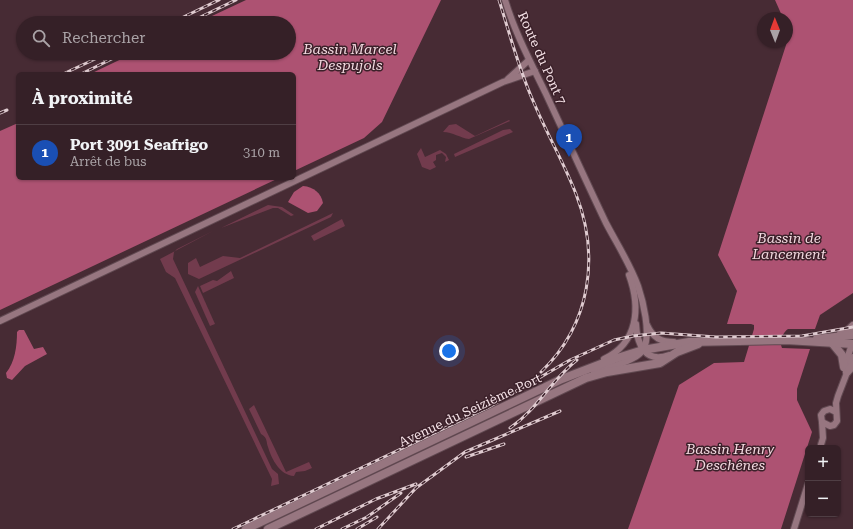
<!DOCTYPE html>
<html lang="fr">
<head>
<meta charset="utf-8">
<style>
  body { margin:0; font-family:"Roboto Serif",serif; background:#402d33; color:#f1f3f6 }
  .controls { position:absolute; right:12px; bottom:12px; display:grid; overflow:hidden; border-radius:6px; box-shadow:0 1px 3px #0004 }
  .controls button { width:36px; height:36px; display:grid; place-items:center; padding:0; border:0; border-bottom:1px solid #4f3e44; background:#352027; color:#f1f3f6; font:20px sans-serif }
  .compass { position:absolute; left:757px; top:12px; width:36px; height:36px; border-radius:50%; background:#352027; box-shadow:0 1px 3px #0004; rotate:359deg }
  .you { position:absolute; left:449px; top:351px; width:14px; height:14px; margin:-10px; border:3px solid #fff; border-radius:50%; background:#1a73e8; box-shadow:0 0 0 6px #1a73e833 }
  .badge { display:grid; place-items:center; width:26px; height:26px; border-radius:50%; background:#ea580c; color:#fff; font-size:13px; font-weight:700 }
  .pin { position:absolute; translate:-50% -33px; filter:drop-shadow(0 1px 2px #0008) }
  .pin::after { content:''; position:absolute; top:21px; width:14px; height:12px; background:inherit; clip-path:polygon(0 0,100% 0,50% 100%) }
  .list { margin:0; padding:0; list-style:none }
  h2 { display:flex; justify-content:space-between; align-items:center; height:52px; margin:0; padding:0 16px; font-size:17px }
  h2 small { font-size:13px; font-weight:400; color:#aaa3a7 }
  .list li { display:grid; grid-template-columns:26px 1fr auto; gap:12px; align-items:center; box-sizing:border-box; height:56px; padding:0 16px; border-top:1px solid #4f3e44 }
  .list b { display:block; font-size:15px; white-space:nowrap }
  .list p { margin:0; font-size:13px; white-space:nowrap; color:#aaa3a7 }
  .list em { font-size:13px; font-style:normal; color:#aaa3a7 }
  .icon { flex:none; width:22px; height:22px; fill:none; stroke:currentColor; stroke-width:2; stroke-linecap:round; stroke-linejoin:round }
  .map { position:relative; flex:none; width:853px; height:529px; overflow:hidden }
  .search { position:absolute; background:#352027; box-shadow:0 1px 3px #0004; left:16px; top:16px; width:280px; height:44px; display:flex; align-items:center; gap:10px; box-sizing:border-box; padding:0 14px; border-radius:22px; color:#aaa3a7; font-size:15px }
  .panel { position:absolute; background:#352027; box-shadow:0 1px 3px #0004; left:16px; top:72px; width:280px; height:108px; border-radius:6px }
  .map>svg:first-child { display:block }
  .green { fill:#723b4d }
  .water { fill:#ad5272 }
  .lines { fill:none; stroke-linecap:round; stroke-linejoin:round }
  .minor-casing { stroke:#614951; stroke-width:8 }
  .secondary-casing { stroke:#614951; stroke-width:10 }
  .minor { stroke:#977680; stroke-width:6 }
  .secondary { stroke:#977680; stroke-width:8 }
  .rail-casing { stroke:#dfcbd0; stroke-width:3 }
  .rail { stroke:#3c212a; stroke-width:1.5; stroke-dasharray:4.5; stroke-linecap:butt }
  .labels { text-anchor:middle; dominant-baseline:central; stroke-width:3; stroke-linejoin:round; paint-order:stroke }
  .street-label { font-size:13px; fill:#f6e3e8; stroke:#3c212a }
  .water-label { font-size:14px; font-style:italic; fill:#f2d8df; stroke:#3c212a }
</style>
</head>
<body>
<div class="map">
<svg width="853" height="529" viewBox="0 0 853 529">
  <rect width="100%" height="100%" fill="#472b34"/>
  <g class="green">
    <path d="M509,120l1,1 -41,18c-9,-1 -16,-7 -26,-7l6,-7 7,-1 19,12z"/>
    <polygon points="510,129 513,132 455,157 454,154 503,130"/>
    <polygon points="421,148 425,157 440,150 446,154 449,160 445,162 446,157 442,153 436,155 436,160 433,162 436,167 430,170 422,167 417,154"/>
    <polygon points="268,205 282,207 294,215 291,216 278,208 273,208 221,228"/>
    <polygon points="333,213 331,217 199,279 188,274 188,263 196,258 200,267 223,256 240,258"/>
    <polygon points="342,219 345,226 314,241 311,236"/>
    <polygon points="213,231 177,249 174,252 173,259 272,469 278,474 279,484 271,486 272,479 175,278 166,272 160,259"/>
    <polygon points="231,271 234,278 203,293 200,286 213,280 217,281"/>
    <polygon points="198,286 215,324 210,326 195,292"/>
    <path d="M254,405l32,67 23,-10 3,6 -7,3 -9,1 -2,4c-14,-1 -22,-16 -26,-29 -2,-5 0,-9 -7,-13l-12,-25z"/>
  </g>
  <g class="water">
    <polygon points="246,0 441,0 382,122 364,138 294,171 294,74 90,74 134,53 289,53 289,23 197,23"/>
    <path d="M775,0h78v293l-33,22 -5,14h-27c-5,3 -9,13 -6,19l28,1 -13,40v11l15,32 -31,97h-153l51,-144 35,-22 30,-1 10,-33v-4l-3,-1h-24l10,-33 -19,-36 69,-213v-24h-4z"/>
    <polygon points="18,123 18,178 279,178 0,310 0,131"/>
    <path d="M303,186c11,1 18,7 20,17l-6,8 -9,2 -20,-11 6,-10z"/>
    <path d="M19,330h5l10,19 9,-2 4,7 -22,12 -13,14 -5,-2 -1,-5c9,-11 11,-27 11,-41z"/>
  </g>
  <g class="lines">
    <g class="minor-casing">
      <g id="minor">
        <path d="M505,0c10,33 26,63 41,94 20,43 40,87 60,129 11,21 24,41 32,63 5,15 13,47 6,62 -6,14 -36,18 -50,25"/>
        <polyline points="508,79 529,60"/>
        <polyline points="0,321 503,82 535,71"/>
        <path d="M636,324c1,20 9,40 33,31"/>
        <path d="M647,325c6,13 14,17 27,17"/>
        <path d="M604,359c34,-16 37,-51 25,-84"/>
        <polyline points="845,365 852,344"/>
        <polyline points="836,412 830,409 824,411 821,415 822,422 830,426 834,425 837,421 836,403 838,396 853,357"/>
        <polyline points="820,448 823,438 822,422"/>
        <polyline points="794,529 808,484"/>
      </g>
    </g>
    <g class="secondary-casing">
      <g id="secondary">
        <polyline points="841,334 848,331 853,326"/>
        <polyline points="817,339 853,335"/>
        <polyline points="833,344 842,355 844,367"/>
        <polyline points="847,372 853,365"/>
        <polyline points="246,529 562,379 614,359 643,350 689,342 786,340 853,344"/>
        <polyline points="268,529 586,378 607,372 660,363 677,352 698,344"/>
      </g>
    </g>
    <use href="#minor" class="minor"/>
    <use href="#secondary" class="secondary"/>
    <g class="rail-casing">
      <g id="rail">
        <path d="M499,0c11,35 20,70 35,103 13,31 30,60 42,91 24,62 15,130 -35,178"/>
        <polyline points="171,23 219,0"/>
        <polyline points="188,23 236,0"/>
        <polyline points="104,59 117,53"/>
        <polyline points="63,74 108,53"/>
        <polyline points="81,74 124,53"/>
        <polyline points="0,113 7,110"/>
        <path d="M510,428c28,-19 41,-48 67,-68"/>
        <polyline points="466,457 504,444"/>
        <polyline points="233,529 489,407 570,360 614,340 633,336 661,333 716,337 802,336 853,327"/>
        <polyline points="316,529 376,499 416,484"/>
        <polyline points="342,529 367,517 401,493"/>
        <polyline points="357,529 377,517"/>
        <polyline points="378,529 416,488 465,452 560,411"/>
      </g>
    </g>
    <use href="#rail" class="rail"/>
  </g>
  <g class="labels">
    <g class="street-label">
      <text transform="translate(542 58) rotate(66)">Route du Pont 7</text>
      <text transform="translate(470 410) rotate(-25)">Avenue du Seizième Port</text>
    </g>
    <g class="water-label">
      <text x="350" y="49">Bassin Marcel<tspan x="350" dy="16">Despujols</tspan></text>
      <text x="789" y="238">Bassin de<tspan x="789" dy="16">Lancement</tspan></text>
      <text x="730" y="449">Bassin Henry<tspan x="730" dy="16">Deschênes</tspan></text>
    </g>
  </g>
</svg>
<div class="controls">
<button>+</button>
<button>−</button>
</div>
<svg class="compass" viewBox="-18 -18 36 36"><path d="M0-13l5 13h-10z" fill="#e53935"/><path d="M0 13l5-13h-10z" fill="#aaa3a7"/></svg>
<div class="you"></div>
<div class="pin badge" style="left:569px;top:157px;background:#1a4fb4">1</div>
<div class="search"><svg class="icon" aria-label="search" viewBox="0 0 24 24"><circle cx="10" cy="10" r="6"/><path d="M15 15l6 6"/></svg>Rechercher</div>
<section class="panel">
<h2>À proximité<small></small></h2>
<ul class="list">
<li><span class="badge" style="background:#1a4fb4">1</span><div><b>Port 3091 Seafrigo</b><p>Arrêt de bus</p></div><em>310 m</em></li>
</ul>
</section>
</div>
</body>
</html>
